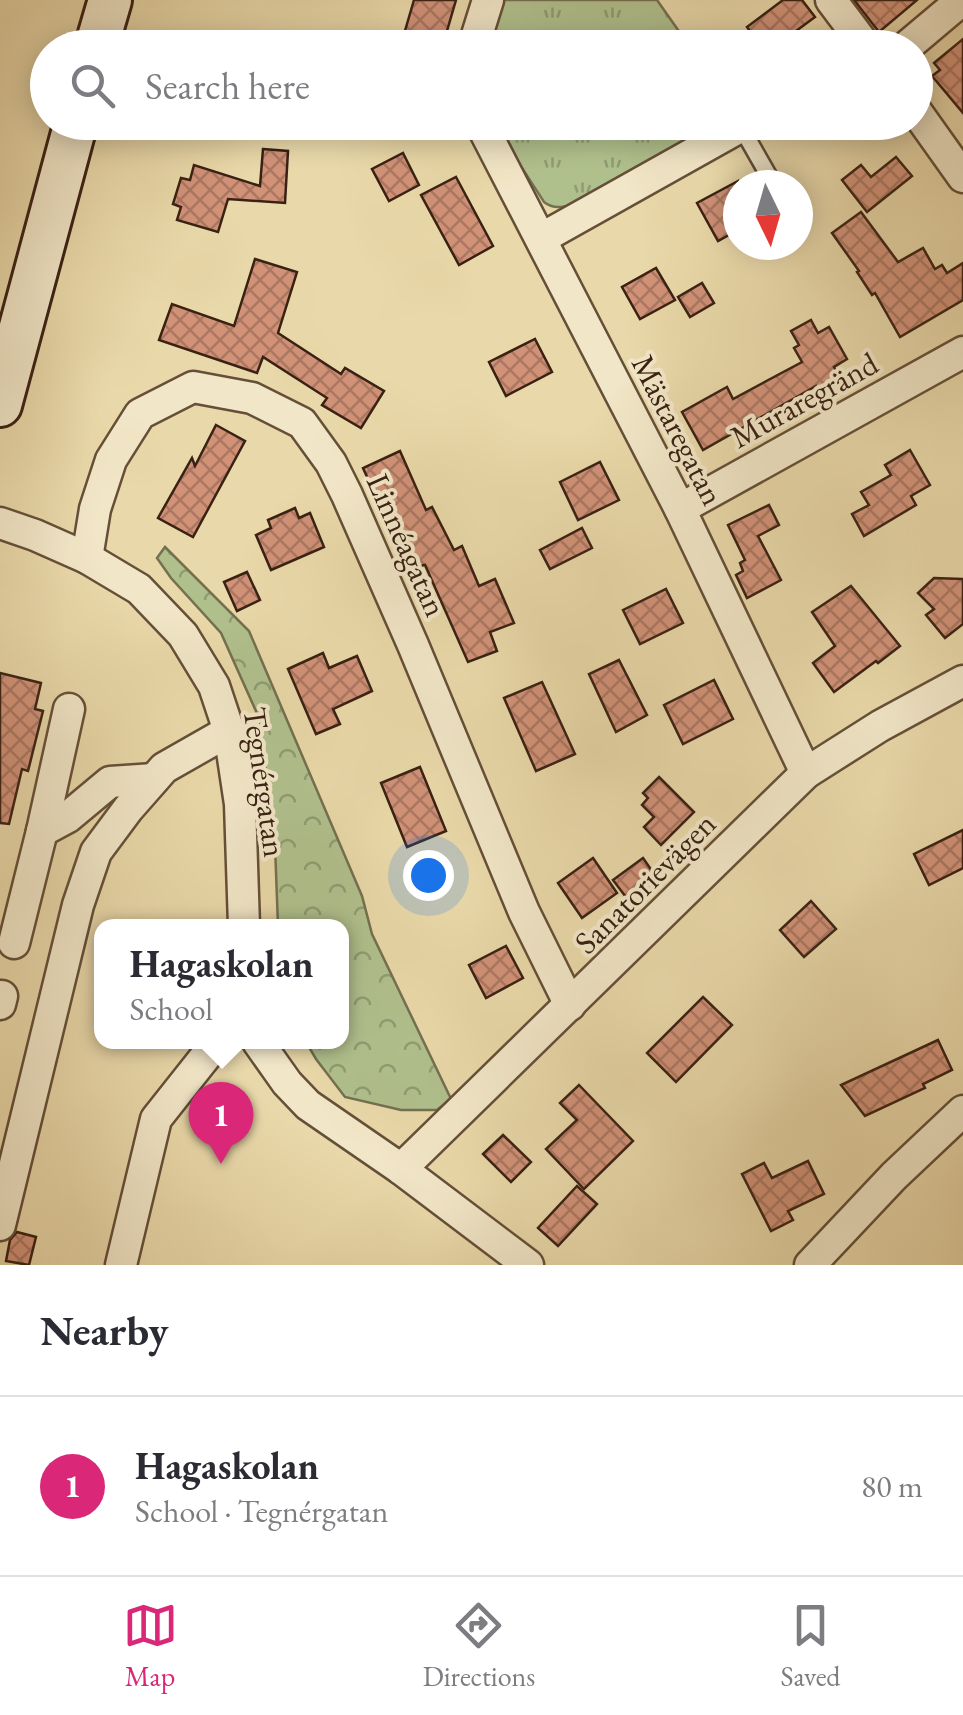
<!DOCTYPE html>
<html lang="en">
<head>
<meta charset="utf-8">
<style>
  body { margin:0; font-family:"EB Garamond",serif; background:#f7f7f7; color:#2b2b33 }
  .compass { position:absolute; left:723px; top:170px; width:90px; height:90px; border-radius:50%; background:#fff; box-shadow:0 5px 25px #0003; rotate:175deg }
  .you { position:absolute; left:428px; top:875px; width:35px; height:35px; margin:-25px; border:8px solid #fff; border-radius:50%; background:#1a73e8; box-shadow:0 0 0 15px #1a73e833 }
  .badge { display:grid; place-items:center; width:65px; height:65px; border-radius:50%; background:#db2777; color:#fff; font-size:32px; font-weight:700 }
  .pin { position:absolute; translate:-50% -82px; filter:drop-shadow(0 2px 5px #0008) }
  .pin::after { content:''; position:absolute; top:52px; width:35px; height:30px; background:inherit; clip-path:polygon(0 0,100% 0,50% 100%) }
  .popup { position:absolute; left:94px; top:919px; width:255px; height:130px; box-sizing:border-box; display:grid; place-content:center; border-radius:20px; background:#fff; filter:drop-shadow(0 2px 8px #0005); font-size:32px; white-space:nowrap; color:#7c7c81 }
  .popup b { font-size:38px; color:#2b2b33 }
  .popup::after { content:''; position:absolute; left:50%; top:100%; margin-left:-20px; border:20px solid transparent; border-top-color:#fff }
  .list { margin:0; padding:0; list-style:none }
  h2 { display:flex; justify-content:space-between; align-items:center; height:130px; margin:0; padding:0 40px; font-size:42px }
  h2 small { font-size:32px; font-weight:400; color:#7c7c81 }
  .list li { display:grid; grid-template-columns:65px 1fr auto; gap:30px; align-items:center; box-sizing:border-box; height:180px; padding:0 40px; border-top:2px solid #e1e1e2 }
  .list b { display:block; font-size:38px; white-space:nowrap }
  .list p { margin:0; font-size:32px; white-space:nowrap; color:#7c7c81 }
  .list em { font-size:32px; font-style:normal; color:#7c7c81 }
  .icon { flex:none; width:55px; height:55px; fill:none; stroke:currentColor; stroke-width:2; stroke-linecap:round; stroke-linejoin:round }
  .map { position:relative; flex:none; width:963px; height:1265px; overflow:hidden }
  .search { position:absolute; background:#fff; box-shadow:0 5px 25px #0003; left:30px; right:30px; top:30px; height:110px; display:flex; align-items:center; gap:25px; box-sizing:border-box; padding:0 35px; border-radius:55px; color:#7c7c81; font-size:38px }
  .sheet { height:310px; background:#fff }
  nav { display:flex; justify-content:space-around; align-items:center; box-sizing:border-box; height:140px; border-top:2px solid #e1e1e2; background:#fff; font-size:28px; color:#7c7c81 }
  nav a { display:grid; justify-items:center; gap:5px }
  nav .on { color:#db2777 }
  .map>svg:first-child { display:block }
  .forest { fill:url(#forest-crowns); stroke:#747050; stroke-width:2.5 }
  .park { fill:url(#park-tufts); stroke:#747050; stroke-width:2.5 }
  .building { fill:url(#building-cross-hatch); stroke:#392113; stroke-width:2.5 }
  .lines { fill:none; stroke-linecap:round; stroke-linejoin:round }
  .lane-casing { stroke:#654f38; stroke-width:20 }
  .street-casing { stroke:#654f38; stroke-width:35 }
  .secondary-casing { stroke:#392113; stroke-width:48 }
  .lane { stroke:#f1e6c7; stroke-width:15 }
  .street { stroke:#f1e6c7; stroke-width:30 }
  .secondary { stroke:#f1e6c7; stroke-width:42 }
  .labels { text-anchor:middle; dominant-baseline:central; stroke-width:8; stroke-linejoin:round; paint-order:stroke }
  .street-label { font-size:32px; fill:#392113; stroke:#f1e6c7 }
</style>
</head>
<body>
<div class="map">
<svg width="963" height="1265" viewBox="0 0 963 1265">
  <defs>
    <pattern id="forest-crowns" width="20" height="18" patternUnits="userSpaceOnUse" patternTransform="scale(2.5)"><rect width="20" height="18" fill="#b0c08d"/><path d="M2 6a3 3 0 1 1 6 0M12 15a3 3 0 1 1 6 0" fill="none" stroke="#909c72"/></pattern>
    <pattern id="park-tufts" width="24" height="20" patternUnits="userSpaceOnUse" patternTransform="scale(2.5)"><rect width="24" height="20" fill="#b0c08d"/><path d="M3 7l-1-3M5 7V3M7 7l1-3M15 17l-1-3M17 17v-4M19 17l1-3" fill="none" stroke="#909c72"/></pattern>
    <pattern id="building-cross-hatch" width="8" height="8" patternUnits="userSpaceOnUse" patternTransform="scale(2.5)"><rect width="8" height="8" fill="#d19278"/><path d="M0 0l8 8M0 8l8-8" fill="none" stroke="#ab7761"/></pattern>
  </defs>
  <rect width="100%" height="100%" fill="#e9d8a9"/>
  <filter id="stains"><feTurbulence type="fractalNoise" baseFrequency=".002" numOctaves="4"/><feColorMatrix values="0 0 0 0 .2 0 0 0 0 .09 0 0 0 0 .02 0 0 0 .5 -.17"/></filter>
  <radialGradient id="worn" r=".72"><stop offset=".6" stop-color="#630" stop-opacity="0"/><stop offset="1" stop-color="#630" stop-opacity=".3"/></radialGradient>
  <polygon class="forest" points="165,547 249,631 362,896 372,934 451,1099 437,1110 401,1110 345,1097 316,1059 306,1042 341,1042 341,926 278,926 275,845 260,720 221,633 171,578 157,558"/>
  <g class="park">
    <polygon points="502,0 657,0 690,47 485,48"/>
    <path d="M493,123h239l-153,80c-13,3 -24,8 -35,-1z"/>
  </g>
  <g class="building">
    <polygon points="414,0 456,0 442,48 400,48"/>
    <polygon points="783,0 802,0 815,17 773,48 762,48 747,27"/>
    <polygon points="854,0 917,0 879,32"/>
    <polygon points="963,39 963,113 932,76 940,70 934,63"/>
    <polygon points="263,149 288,151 285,203 228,199 218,232 177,220 181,207 173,204 181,178 190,180 194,165 260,186"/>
    <polygon points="403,153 419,185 389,201 372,169"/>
    <polygon points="896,157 912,176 867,212 842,180 861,165 871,177"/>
    <polygon points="456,177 493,246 459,265 421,195"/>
    <polygon points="738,181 738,230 718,241 697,203"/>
    <polygon points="861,212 898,262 923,248 935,269 942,265 947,273 963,263 963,300 900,337 875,293 872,295 857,272 859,271 832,233"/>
    <polygon points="255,259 297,272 278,333 341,374 345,368 384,391 361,428 322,405 327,398 263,357 257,373 159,340 172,304 234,326"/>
    <polygon points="656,268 675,300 640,319 622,287"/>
    <polygon points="702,283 714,303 690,317 678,297"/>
    <polygon points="811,320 818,333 829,327 847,359 834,367 841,380 819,393 816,386 703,450 682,412 727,387 733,399 802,362 794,348 799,345 791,331"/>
    <polygon points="535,339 552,372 506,396 489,362"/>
    <polygon points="216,425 245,441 193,537 158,518 192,458 195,466"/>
    <polygon points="910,450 930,485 911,496 916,505 864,536 852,514 869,505 861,492 891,475 885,465"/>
    <polygon points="400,451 426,510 432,507 454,550 462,546 479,586 495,579 514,623 490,632 497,651 468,662 425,565 419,566 407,542 399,546 363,468"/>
    <polygon points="600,462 619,500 578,520 560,482"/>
    <polygon points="769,505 779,525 758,536 781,580 747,598 736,575 743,571 740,563 745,560 728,525"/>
    <polygon points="295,508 299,518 310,513 324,547 271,570 256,535 271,528 268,520"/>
    <polygon points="582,528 592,548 550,569 540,550"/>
    <polygon points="247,572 260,600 237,611 224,582"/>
    <polygon points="934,578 963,579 963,624 945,638 926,615 934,609 918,593"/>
    <polygon points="851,586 900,646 878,663 876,661 834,692 813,663 835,646 812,612"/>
    <polygon points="666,589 683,623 640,644 623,610"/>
    <polygon points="323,653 329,668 357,656 372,691 333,709 340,724 316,734 288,669"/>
    <polygon points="619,660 647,715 616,732 589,674"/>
    <polygon points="0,673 41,683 35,709 43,711 28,771 22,769 9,824 0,823"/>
    <polygon points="714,680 733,719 683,744 664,705"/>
    <polygon points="542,682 575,754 536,771 504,698"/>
    <polygon points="420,767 446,831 407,847 381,783"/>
    <polygon points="659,777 694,812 661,845 644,827 654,817 642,805 648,798 643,793"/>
    <polygon points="963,830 963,868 929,885 914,854"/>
    <polygon points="593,858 617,893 582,918 558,883"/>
    <polygon points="643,858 661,884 632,905 613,880"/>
    <polygon points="811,901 836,929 804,957 780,930"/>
    <polygon points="506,946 523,978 486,998 469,965"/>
    <polygon points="703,997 732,1025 676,1082 647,1053"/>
    <polygon points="938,1040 952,1070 923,1084 925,1088 865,1116 841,1085"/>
    <polygon points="579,1085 633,1141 584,1189 546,1149 577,1120 560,1103"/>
    <polygon points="503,1135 531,1162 511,1182 483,1154"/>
    <polygon points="808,1161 824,1194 788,1211 793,1220 771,1231 742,1174 764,1163 772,1178"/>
    <polygon points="577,1186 597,1204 558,1246 538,1228"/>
    <polygon points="17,1232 36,1237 29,1265 6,1261 10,1240"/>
  </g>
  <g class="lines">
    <g class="lane-casing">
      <g id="lane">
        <polyline points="741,127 774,185"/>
        <polyline points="754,246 755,245"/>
      </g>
    </g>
    <g class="street-casing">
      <g id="street">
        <polyline points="831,0 867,48"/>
        <polyline points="473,48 488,0"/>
        <polyline points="905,48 962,0"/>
        <polyline points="916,111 963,177"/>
        <polyline points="480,122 680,509 806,773"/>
        <polyline points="542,238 749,122"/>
        <polyline points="680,509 963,352"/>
        <polyline points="0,523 35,535 87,558 139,589 183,635 214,686 229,731 240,804 244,926"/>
        <polyline points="87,558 95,509 111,460 140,414 193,387 252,398 302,423 331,463 347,495 413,645 524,912 570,1005"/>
        <polyline points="42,831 69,709"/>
        <polyline points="14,943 42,831 68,817 110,782 154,779"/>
        <polyline points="0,1004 2,996"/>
        <polyline points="258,1042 287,1083 308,1105 401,1169 528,1265"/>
        <polyline points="401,1169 806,773 880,726 963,681"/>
        <polyline points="0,1225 78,905 96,852 128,809 164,768 229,731"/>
        <polyline points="121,1265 156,1119 217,1042"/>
        <polyline points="810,1265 894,1176 963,1111"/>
      </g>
    </g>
    <g class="secondary-casing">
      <g id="secondary">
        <polyline points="96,48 110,0"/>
        <polyline points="0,405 76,122"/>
      </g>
    </g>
    <use href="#lane" class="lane"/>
    <use href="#street" class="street"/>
    <use href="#secondary" class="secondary"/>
  </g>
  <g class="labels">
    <g class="street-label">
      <text transform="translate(804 400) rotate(-29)">Muraregränd</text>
      <text transform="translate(678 430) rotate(63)">Mästaregatan</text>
      <text transform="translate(407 545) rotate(66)">Linnéagatan</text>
      <text transform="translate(265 782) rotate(82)">Tegnérgatan</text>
      <text transform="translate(645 883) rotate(-45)">Sanatorievägen</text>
    </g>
  </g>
  <rect width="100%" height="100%" filter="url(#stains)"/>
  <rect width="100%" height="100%" fill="url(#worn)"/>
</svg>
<svg class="compass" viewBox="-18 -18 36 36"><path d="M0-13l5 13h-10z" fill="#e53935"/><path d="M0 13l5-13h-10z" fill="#7c7c81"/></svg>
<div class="you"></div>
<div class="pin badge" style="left:221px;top:1164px">1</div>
<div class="popup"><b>Hagaskolan</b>School</div>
<div class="search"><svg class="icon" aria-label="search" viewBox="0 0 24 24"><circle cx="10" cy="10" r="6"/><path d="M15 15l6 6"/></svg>Search here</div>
</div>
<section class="sheet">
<h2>Nearby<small></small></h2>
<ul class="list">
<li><span class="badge">1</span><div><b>Hagaskolan</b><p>School · Tegnérgatan</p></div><em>80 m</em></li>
</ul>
</section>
<nav>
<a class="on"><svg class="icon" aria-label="map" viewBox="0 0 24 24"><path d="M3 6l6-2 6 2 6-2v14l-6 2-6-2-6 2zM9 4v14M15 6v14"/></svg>Map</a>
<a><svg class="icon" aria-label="directions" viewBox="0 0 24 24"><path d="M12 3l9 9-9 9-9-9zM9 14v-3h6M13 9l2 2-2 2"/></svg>Directions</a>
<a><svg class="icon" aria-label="saved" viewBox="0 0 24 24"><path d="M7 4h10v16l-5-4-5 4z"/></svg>Saved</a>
</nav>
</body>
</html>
